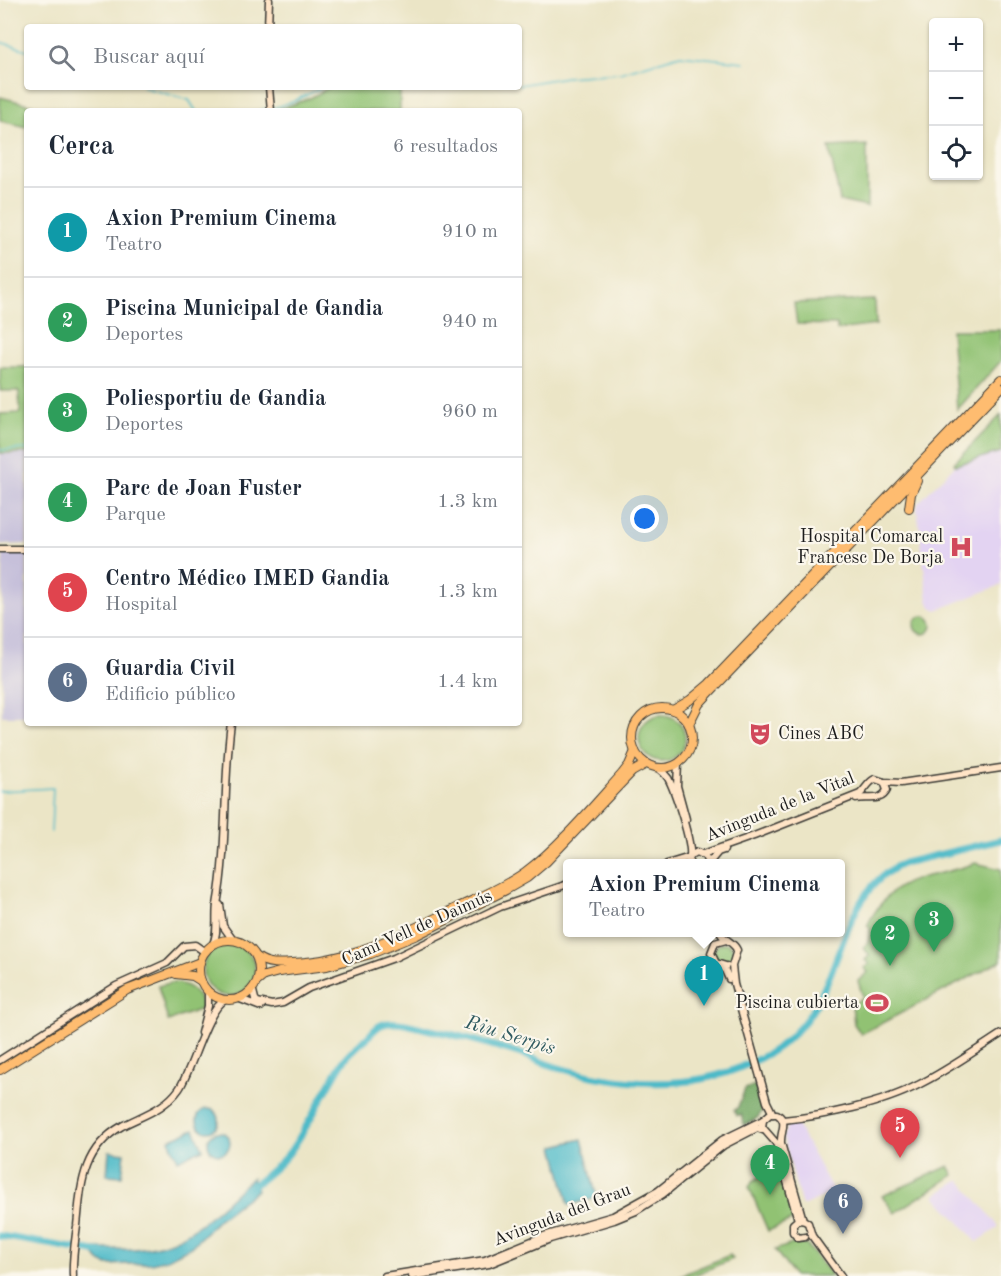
<!DOCTYPE html>
<html lang="es">
<head>
<meta charset="utf-8">
<style>
  body { margin:0; font-family:"Old Standard TT",serif; background:#f6f6f7; color:#1f2937 }
  .controls { position:absolute; right:18px; top:18px; display:grid; overflow:hidden; border-radius:6px; box-shadow:0 2px 4px #0004 }
  .controls button { width:54px; height:54px; display:grid; place-items:center; padding:0; border:0; border-bottom:2px solid #e0e1e3; background:#fff; color:#1f2937; font:30px sans-serif }
  .you { position:absolute; left:645px; top:519px; width:21px; height:21px; margin:-15px; border:4px solid #fff; border-radius:50%; background:#1a73e8; box-shadow:0 0 0 9px #1a73e833 }
  .badge { display:grid; place-items:center; width:39px; height:39px; border-radius:50%; background:#0b8043; color:#fff; font-size:20px; font-weight:700 }
  .pin { position:absolute; translate:-50% -50px; filter:drop-shadow(0 2px 3px #0008) }
  .pin::after { content:''; position:absolute; top:32px; width:21px; height:18px; background:inherit; clip-path:polygon(0 0,100% 0,50% 100%) }
  .popup { position:absolute; left:563px; top:859px; width:282px; height:78px; box-sizing:border-box; display:grid; place-content:center; border-radius:6px; background:#fff; filter:drop-shadow(0 2px 4px #0005); font-size:20px; white-space:nowrap; color:#747a83 }
  .popup b { font-size:22px; color:#1f2937 }
  .popup::after { content:''; position:absolute; left:50%; top:100%; margin-left:-12px; border:12px solid transparent; border-top-color:#fff }
  .list { margin:0; padding:0; list-style:none }
  h2 { display:flex; justify-content:space-between; align-items:center; height:78px; margin:0; padding:0 24px; font-size:26px }
  h2 small { font-size:20px; font-weight:400; color:#747a83 }
  .list li { display:grid; grid-template-columns:39px 1fr auto; gap:18px; align-items:center; box-sizing:border-box; height:90px; padding:0 24px; border-top:2px solid #e0e1e3 }
  .list b { display:block; font-size:22px; white-space:nowrap }
  .list p { margin:0; font-size:20px; white-space:nowrap; color:#747a83 }
  .list em { font-size:20px; font-style:normal; color:#747a83 }
  .icon { flex:none; width:33px; height:33px; fill:none; stroke:currentColor; stroke-width:2; stroke-linecap:round; stroke-linejoin:round }
  .map { position:relative; flex:none; width:1001px; height:1276px; overflow:hidden }
  .search { position:absolute; background:#fff; box-shadow:0 2px 4px #0004; left:24px; top:24px; width:498px; height:66px; display:flex; align-items:center; gap:15px; box-sizing:border-box; padding:0 21px; border-radius:6px; color:#747a83; font-size:22px }
  .panel { position:absolute; background:#fff; box-shadow:0 2px 4px #0004; left:24px; top:108px; width:498px; height:618px; border-radius:6px }
  .map>svg:first-child { display:block }
  .built { fill:#e3d3f2 }
  .industrial { fill:#c6c0da }
  .green { fill:#91c273; stroke:#566f48; stroke-width:1.5 }
  .forest { fill:#74a865; stroke:#486240; stroke-width:1.5 }
  .water { fill:#4dbac8; stroke:#346b72; stroke-width:1.5 }
  .lines { fill:none; stroke-linecap:round; stroke-linejoin:round }
  .stream { stroke:#4dbac8; stroke-width:1.5 }
  .river { stroke:#4dbac8; stroke-width:7 }
  .secondary-casing { stroke:#3b3a36; stroke-width:9 }
  .highway-casing { stroke:#3b3a36; stroke-width:10 }
  .secondary { stroke:#ffe4c6; stroke-width:6 }
  .highway { stroke:#febc70; stroke-width:8 }
  .labels { text-anchor:middle; dominant-baseline:central; stroke-width:4.5; stroke-linejoin:round; paint-order:stroke }
  .poi-label { font-size:18px; fill:#1c1c1c; stroke:#fbf7ec; text-anchor:end }
  .street-label { font-size:18px; fill:#1c1c1c; stroke:#fbf7ec }
  .water-label { font-size:20px; font-style:italic; fill:#305b61; stroke:#fbf7ec }
</style>
</head>
<body>
<div class="map">
<svg width="1001" height="1276" viewBox="0 0 1001 1276">
  <rect width="100%" height="100%" fill="#fbf7ec"/>
  <filter id="ink" filterUnits="userSpaceOnUse"><feTurbulence type="fractalNoise" baseFrequency=".0167" numOctaves="2"/><feDisplacementMap in="SourceGraphic" scale="12" xChannelSelector="R" yChannelSelector="G"/><feConvolveMatrix kernelMatrix="1 2 1 2 8 2 1 2 1" color-interpolation-filters="sRGB"/></filter>
  <filter id="wash" filterUnits="userSpaceOnUse"><feTurbulence type="fractalNoise" baseFrequency=".008" numOctaves="4" result="noise"/><feDisplacementMap in="SourceGraphic" scale="24" xChannelSelector="R" yChannelSelector="G"/><feGaussianBlur stdDeviation="1.35" result="paint"/><feColorMatrix in="noise" values="0 0 0 0 0 0 0 0 0 0 0 0 0 0 0 0 0 1.4 0 .05"/><feComposite in="paint" operator="in"/></filter>
  <g filter="url(#wash)">
    <rect width="100%" height="100%" fill="#ebe5c6"/>
    <g class="built">
      <polygon points="1001,452 1001,585 937,610 931,607 928,600 917,509 918,503 955,465"/>
      <polygon points="796,1123 834,1192 802,1206 783,1137 788,1125"/>
      <polygon points="958,1181 961,1181 998,1225 998,1228 977,1242 936,1197 937,1194"/>
    </g>
    <g class="industrial">
      <polygon points="0,454 27,454 27,544 0,545"/>
      <polygon points="27,553 27,716 2,716 3,554"/>
    </g>
    <g class="green">
      <polygon points="330,87 400,87 400,111 275,111 310,98"/>
      <polygon points="0,97 40,107 40,111 27,111 27,127 0,121"/>
      <polygon points="867,145 867,207 840,201 829,147"/>
      <polygon points="875,300 876,325 837,330 837,325 797,324 794,303"/>
      <polygon points="951,330 1001,330 1001,361 957,410"/>
      <polygon points="0,367 27,367 27,453 0,453 0,414 20,413 19,391 0,391"/>
      <polygon points="1001,415 1001,452 955,465 954,463"/>
      <circle cx="923" cy="625" r="9"/>
      <circle cx="662" cy="738" r="23"/>
      <path d="M975,863l26,6v92l-140,73 -7,-10 -2,-19 11,-8 -5,-16 10,-9 -4,-4 5,-4 -4,-4 5,-5 -7,-7 5,-6 2,-14 -3,-2c29,-57 59,-44 108,-63z"/>
      <circle cx="724" cy="953" r="10"/>
      <circle cx="229" cy="970" r="26"/>
      <path d="M170,983c17,-1 29,8 32,26l-34,12 -10,-35z"/>
      <polygon points="768,1152 775,1152 793,1220 768,1231 749,1187 753,1181 763,1175 765,1162 768,1162"/>
      <polygon points="949,1166 954,1175 895,1213 882,1196"/>
      <polygon points="795,1243 807,1245 832,1276 794,1276 775,1250"/>
      <polygon points="730,1255 733,1259 692,1276 679,1276"/>
    </g>
    <path class="forest" d="M755,1085l7,24c-2,10 -10,12 -18,16l-3,-11 -5,2 -2,-6 3,-1 8,-20z"/>
    <g class="water">
      <circle cx="208" cy="1120" r="11"/>
      <polygon points="194,1129 203,1149 178,1160 169,1140"/>
      <circle cx="219" cy="1143" r="11"/>
      <polygon points="582,1139 597,1198 569,1205 554,1146"/>
      <polygon points="109,1151 125,1153 122,1176 107,1175"/>
      <path d="M252,1178l5,12 -38,29 -28,28 -24,12 -16,4 -43,2c-9,-2 -12,-6 -15,-14l2,-2c23,0 49,2 71,-6 33,-11 60,-42 86,-65z"/>
    </g>
    <g class="lines">
      <g class="stream">
        <polyline points="0,42 27,50"/>
        <polyline points="519,85 566,77 620,73 680,55 744,62"/>
        <polyline points="142,87 189,100 196,111"/>
        <polyline points="274,108 294,101 323,87"/>
        <polyline points="259,111 269,108"/>
        <polyline points="0,450 27,449"/>
        <polyline points="0,791 53,788 51,832"/>
      </g>
      <g class="river">
        <path d="M249,1189c14,-11 29,-22 40,-36 22,-30 36,-64 56,-94 6,-8 15,-15 23,-22 4,-4 8,-10 13,-12 14,-6 35,2 49,5 30,5 59,14 88,23 13,4 25,10 38,14 60,18 134,25 192,-3 29,-13 51,-30 67,-58 29,-47 32,-119 89,-143l97,-23"/>
        <polyline points="0,1236 102,1253"/>
      </g>
    </g>
  </g>
  <g filter="url(#ink)">
    <g class="lines">
      <g class="secondary-casing">
        <g id="secondary">
          <polyline points="268,27 269,0"/>
          <polyline points="269,87 271,111"/>
          <polyline points="0,549 27,549"/>
          <polyline points="678,764 677,786 686,819"/>
          <path d="M658,768c4,3 7,6 10,10 7,13 24,64 22,78"/>
          <path d="M856,799c12,-3 25,4 31,-9l-3,-8"/>
          <path d="M703,854l51,-18 106,-42c6,-5 8,-12 15,-15l9,3 17,1 100,-15"/>
          <polyline points="667,864 690,857"/>
          <polyline points="688,864 690,856 697,852 705,856 708,864"/>
          <polyline points="708,864 718,852 724,850"/>
          <polyline points="220,905 223,926 233,940"/>
          <path d="M720,932c4,9 13,9 17,18l-5,16 2,18 33,118 6,12"/>
          <path d="M212,946c7,-12 3,-28 5,-41 11,-61 6,-122 14,-182"/>
          <polyline points="723,966 729,979"/>
          <polyline points="726,966 716,963 711,953 715,943 726,940"/>
          <polyline points="253,991 255,999 257,1002 272,1005 283,1003 309,988 394,958 500,907 568,884"/>
          <polyline points="240,999 261,1007"/>
          <polyline points="201,1033 208,1006 208,991"/>
          <polyline points="0,1060 116,986 167,963 184,946 195,945 205,952"/>
          <path d="M783,1120c41,-4 99,-16 135,-35 29,-14 55,-33 83,-51"/>
          <path d="M798,1220l-22,-77 -14,-16 1,-7 7,-6h7c12,8 3,17 4,29l22,77"/>
          <path d="M805,1237l-7,1 -5,-6v-8c5,-5 10,-5 15,-1l4,13 29,40"/>
          <path d="M73,1276c-1,-17 2,-34 4,-50 4,-41 5,-77 45,-100 21,-11 43,-17 57,-37 13,-19 28,-80 46,-89"/>
          <polyline points="385,1276 485,1260 544,1236 613,1216 658,1191 722,1140 763,1120"/>
          <polyline points="412,1276 489,1264 550,1239 614,1220 636,1211 663,1194 724,1145 757,1128 763,1130"/>
        </g>
      </g>
      <g class="highway-casing">
        <g id="highway">
          <polyline points="909,508 911,494 917,481"/>
          <circle cx="662" cy="738" r="30"/>
          <polyline points="673,710 690,700 709,684 1001,379"/>
          <polyline points="689,724 699,704 710,692 1001,388"/>
          <circle cx="229" cy="970" r="30"/>
          <path d="M257,957c10,8 23,7 35,6 58,-2 109,-28 160,-53 25,-12 51,-22 73,-38 33,-24 69,-67 97,-98l7,-9 6,-14"/>
          <polyline points="176,974 193,976 201,981"/>
          <polyline points="258,981 264,976 279,972 327,966 371,954 417,935 506,890 527,878 546,862 632,772 646,764"/>
          <polyline points="0,1070 127,990 200,962"/>
        </g>
      </g>
      <use href="#secondary" class="secondary"/>
      <use href="#highway" class="highway"/>
    </g>
  </g>
  <defs>
    <g id="hospital-bare" transform="scale(1.8)"><path d="M-5-5h3v3.5h4V-5h3V5h-3V1.5h-4V5h-3Z" fill="#d1495b" stroke="#fbf7ec" stroke-width="2.5" paint-order="stroke"/></g>
    <g id="theatre-bare" transform="scale(1.8)"><path d="M-5-5.5Q0-4 5-5.5V0Q5 5 0 6Q-5 5-5 0ZM-3.3-2.5H-1v1.5H-3.3ZM1-2.5H3.3v1.5H1ZM-2.8 1Q0 5.5 2.8 1Z" fill="#d1495b" stroke="#fbf7ec" stroke-width="2.5" paint-order="stroke"/></g>
    <g id="stadium-bare" transform="scale(1.8)"><path d="M0-5a6.5 5 0 1 0 0 10a6.5 5 0 1 0 0-10ZM-3.5-1.8h7v3.6h-7Z" fill="#d1495b" stroke="#fbf7ec" stroke-width="2.5" paint-order="stroke"/></g>
  </defs>
  <g fill-rule="evenodd">
    <use href="#hospital-bare" x="961" y="547"/>
    <use href="#theatre-bare" x="760" y="734"/>
    <use href="#stadium-bare" x="877" y="1003"/>
  </g>
  <g class="labels">
    <g class="poi-label">
      <text x="943" y="537">Hospital Comarcal<tspan x="943" dy="21">Francesc De Borja</tspan></text>
      <text x="778" y="734" text-anchor="start">Cines ABC</text>
      <text x="859" y="1003">Piscina cubierta</text>
    </g>
    <g class="street-label">
      <text transform="translate(780 807) rotate(-22)">Avinguda de la Vital</text>
      <text transform="translate(417 928) rotate(-24)">Camí Vell de Daimús</text>
      <text transform="translate(562 1215) rotate(-21)">Avinguda del Grau</text>
    </g>
    <g class="water-label">
      <text transform="translate(510 1036) rotate(17)">Riu Serpis</text>
    </g>
  </g>
</svg>
<div class="controls">
<button>+</button>
<button>−</button>
<button><svg class="icon" aria-label="locate" viewBox="0 0 24 24"><circle cx="12" cy="12" r="6"/><path d="M12 2v4M12 18v4M2 12h4M18 12h4"/></svg></button>
</div>
<div class="you"></div>
<div class="pin badge" style="left:704px;top:1006px;background:#0f9aa8">1</div>
<div class="popup"><b>Axion Premium Cinema</b>Teatro</div>
<div class="pin badge" style="left:890px;top:966px;background:#2e9e5b">2</div>
<div class="pin badge" style="left:934px;top:952px;background:#2e9e5b">3</div>
<div class="pin badge" style="left:770px;top:1195px;background:#2e9e5b">4</div>
<div class="pin badge" style="left:900px;top:1158px;background:#e0444e">5</div>
<div class="pin badge" style="left:843px;top:1234px;background:#5c6f8a">6</div>
<div class="search"><svg class="icon" aria-label="search" viewBox="0 0 24 24"><circle cx="10" cy="10" r="6"/><path d="M15 15l6 6"/></svg>Buscar aquí</div>
<section class="panel">
<h2>Cerca<small>6 resultados</small></h2>
<ul class="list">
<li><span class="badge" style="background:#0f9aa8">1</span><div><b>Axion Premium Cinema</b><p>Teatro</p></div><em>910 m</em></li>
<li><span class="badge" style="background:#2e9e5b">2</span><div><b>Piscina Municipal de Gandia</b><p>Deportes</p></div><em>940 m</em></li>
<li><span class="badge" style="background:#2e9e5b">3</span><div><b>Poliesportiu de Gandia</b><p>Deportes</p></div><em>960 m</em></li>
<li><span class="badge" style="background:#2e9e5b">4</span><div><b>Parc de Joan Fuster</b><p>Parque</p></div><em>1.3 km</em></li>
<li><span class="badge" style="background:#e0444e">5</span><div><b>Centro Médico IMED Gandia</b><p>Hospital</p></div><em>1.3 km</em></li>
<li><span class="badge" style="background:#5c6f8a">6</span><div><b>Guardia Civil</b><p>Edificio público</p></div><em>1.4 km</em></li>
</ul>
</section>
</div>
</body>
</html>
